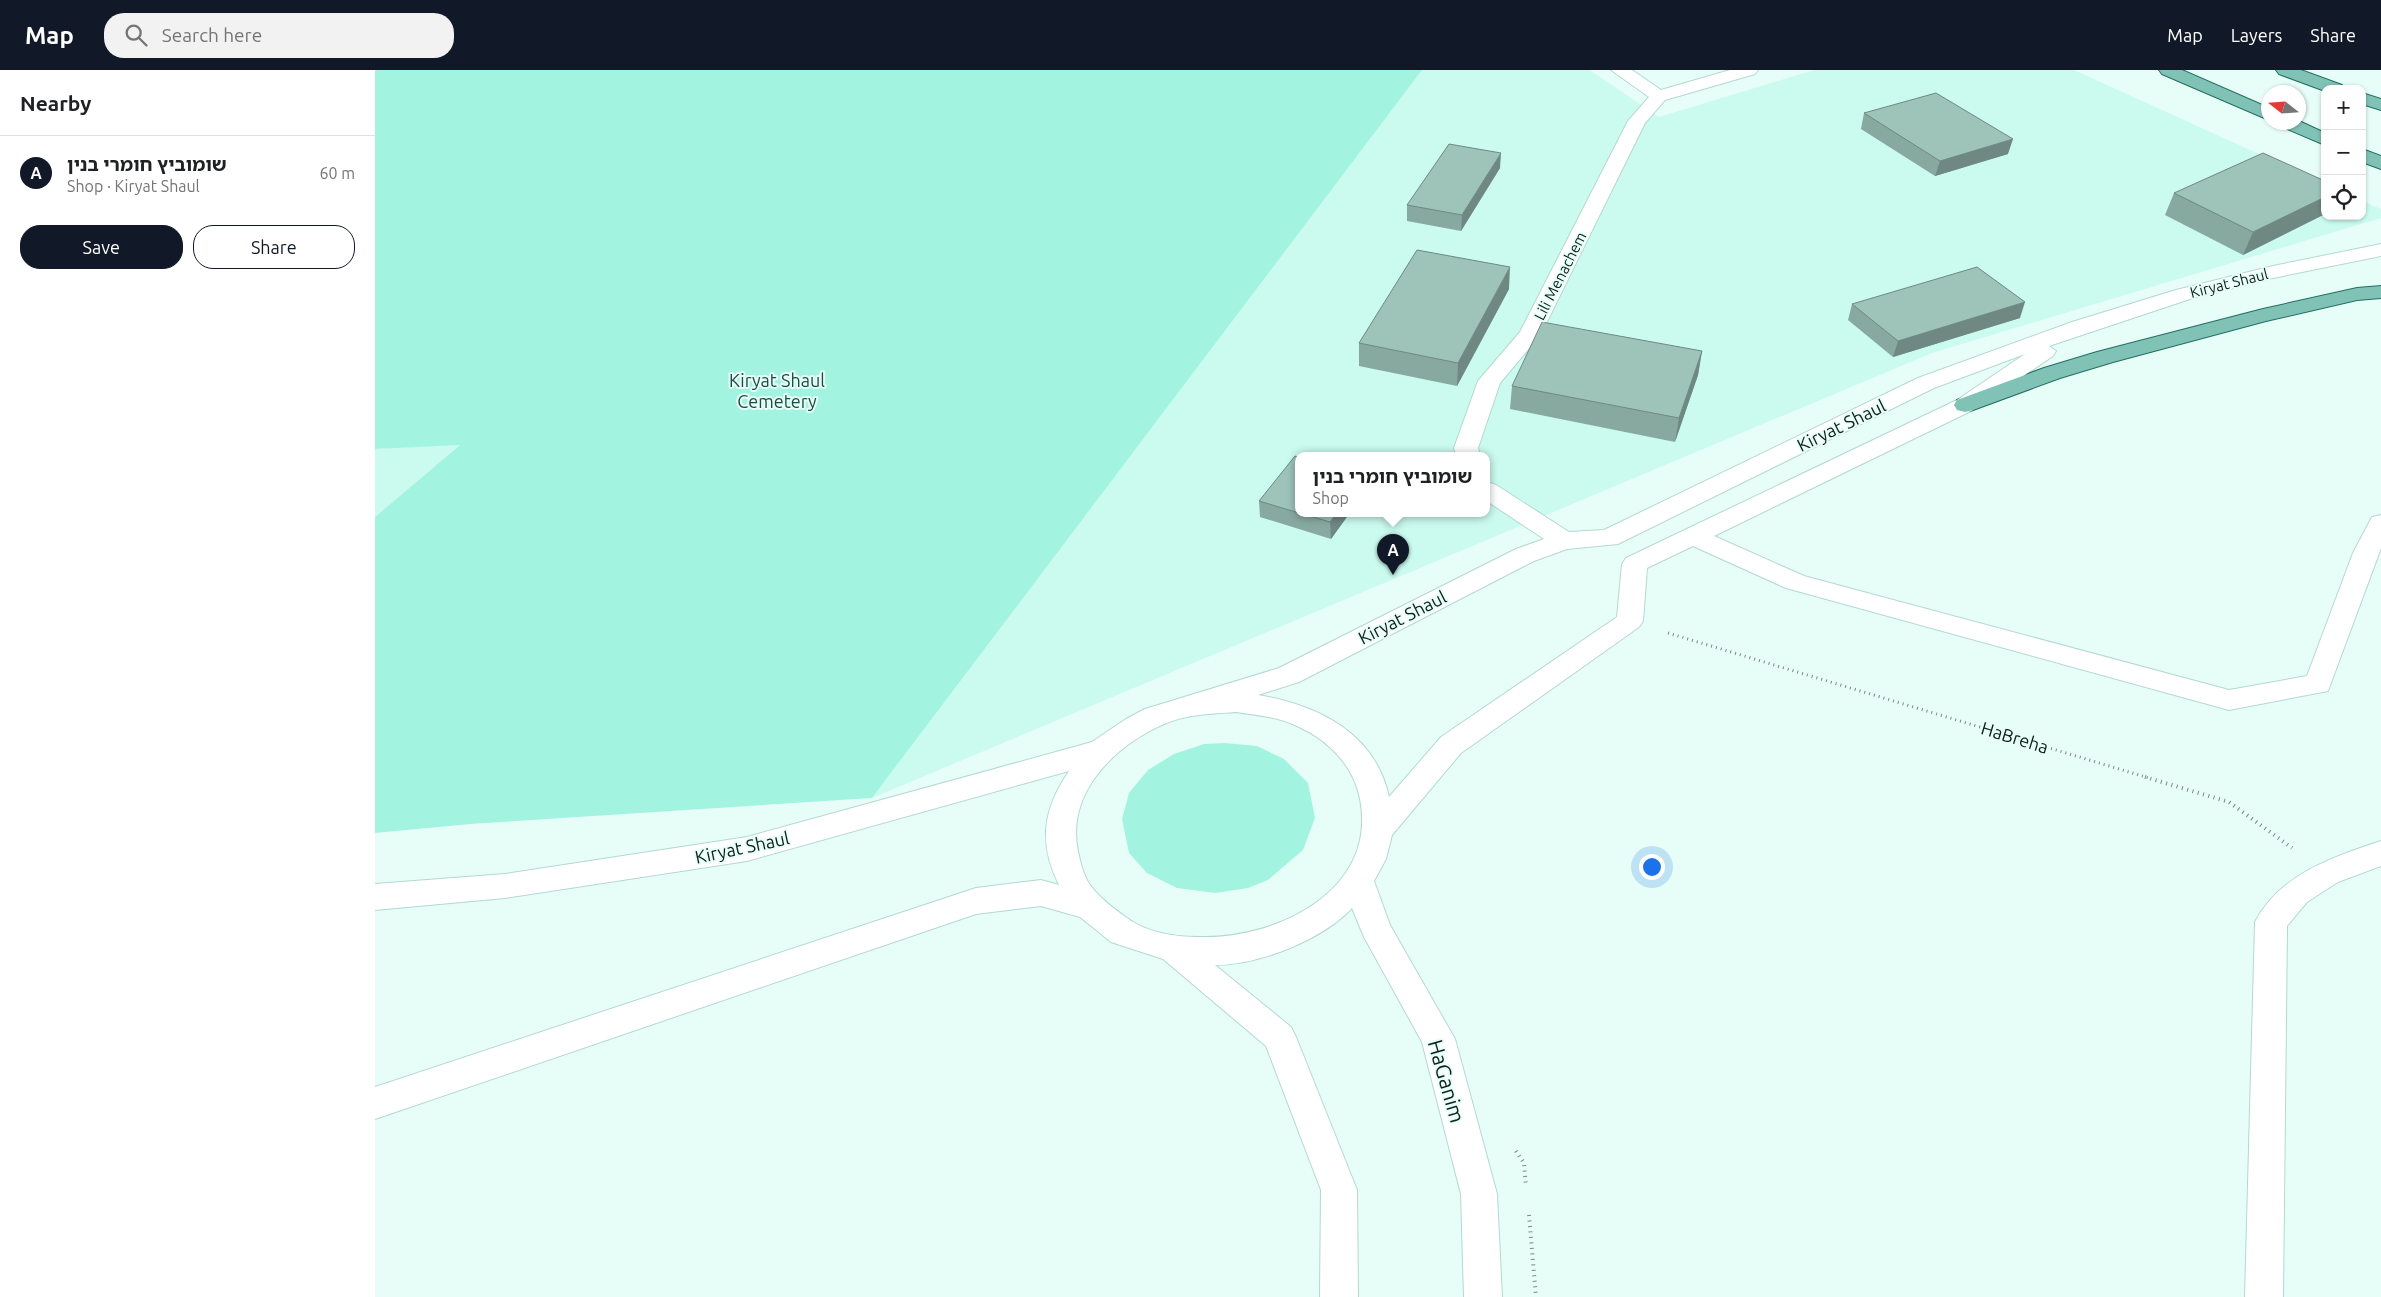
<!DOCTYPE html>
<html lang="en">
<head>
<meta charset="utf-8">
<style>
  body { margin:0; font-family:Ubuntu,"Noto Sans Hebrew",sans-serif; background:#f2f2f2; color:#202124 }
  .controls { position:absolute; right:15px; top:15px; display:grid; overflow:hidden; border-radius:10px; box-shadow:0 1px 4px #0004 }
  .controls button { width:45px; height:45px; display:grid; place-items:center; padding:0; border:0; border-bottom:1px solid #e0e0e0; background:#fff; color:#202124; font:25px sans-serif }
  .compass { position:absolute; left:1886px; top:15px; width:45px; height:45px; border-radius:50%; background:#fff; box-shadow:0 1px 4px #0004; rotate:287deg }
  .you { position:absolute; left:1276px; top:796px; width:18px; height:18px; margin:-12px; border:4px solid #fff; border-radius:50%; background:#1a73e8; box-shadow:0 0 0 8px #1a73e833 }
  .badge { display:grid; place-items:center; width:32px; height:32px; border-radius:50%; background:#111827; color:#fff; font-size:16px; font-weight:700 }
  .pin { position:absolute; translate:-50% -41px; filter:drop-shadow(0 1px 2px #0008) }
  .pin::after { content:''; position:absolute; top:26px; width:18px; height:15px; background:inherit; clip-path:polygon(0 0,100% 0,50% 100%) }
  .popup { position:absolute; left:920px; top:382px; width:195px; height:65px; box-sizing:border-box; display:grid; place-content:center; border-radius:10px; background:#fff; filter:drop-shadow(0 1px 4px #0005); font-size:16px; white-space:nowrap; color:#757577 }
  .popup b { font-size:19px; color:#202124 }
  .popup::after { content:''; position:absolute; left:50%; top:100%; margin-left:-10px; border:10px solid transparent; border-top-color:#fff }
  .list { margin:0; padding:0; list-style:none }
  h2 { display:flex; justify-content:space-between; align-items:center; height:65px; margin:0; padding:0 20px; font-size:21px }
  h2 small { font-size:16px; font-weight:400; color:#757577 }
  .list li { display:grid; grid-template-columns:32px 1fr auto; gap:15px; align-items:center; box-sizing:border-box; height:75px; padding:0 20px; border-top:1px solid #e0e0e0 }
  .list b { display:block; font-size:19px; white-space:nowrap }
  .list p { margin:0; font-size:16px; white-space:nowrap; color:#757577 }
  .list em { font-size:16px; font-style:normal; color:#757577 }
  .actions { display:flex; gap:10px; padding:15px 20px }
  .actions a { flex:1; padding:11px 0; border:1px solid #111827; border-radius:20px; text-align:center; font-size:18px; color:#111827 }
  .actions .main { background:#111827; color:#fff }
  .icon { flex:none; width:28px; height:28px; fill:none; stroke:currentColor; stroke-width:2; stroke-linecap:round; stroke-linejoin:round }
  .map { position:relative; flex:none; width:2006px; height:1227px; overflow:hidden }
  header { display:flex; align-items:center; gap:30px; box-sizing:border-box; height:70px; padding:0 25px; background:#111827; color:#fff }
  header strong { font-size:24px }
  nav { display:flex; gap:28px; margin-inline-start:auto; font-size:18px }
  .search { width:350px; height:45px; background:#f2f2f2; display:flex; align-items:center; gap:12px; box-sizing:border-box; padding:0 18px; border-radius:20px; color:#757577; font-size:19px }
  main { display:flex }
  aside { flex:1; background:#fff }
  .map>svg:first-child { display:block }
  .built { fill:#cafbee; fill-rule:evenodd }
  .green { fill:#a2f4e0 }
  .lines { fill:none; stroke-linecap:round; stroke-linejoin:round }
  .minor-casing { stroke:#b3d9cf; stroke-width:2 }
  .major-casing { stroke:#226f60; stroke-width:2 }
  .path-far1 { stroke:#788b86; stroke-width:3; stroke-dasharray:1 4; stroke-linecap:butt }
  .path { stroke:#788b86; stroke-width:4; stroke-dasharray:1 4.5; stroke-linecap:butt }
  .minor { fill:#fff; fill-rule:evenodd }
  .major { fill:#80c2b6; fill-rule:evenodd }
  .wall { fill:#88a9a0 }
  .shaded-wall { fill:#6f8982 }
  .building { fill:#9ec4ba; stroke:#6f8982 }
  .labels { text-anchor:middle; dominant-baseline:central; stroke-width:4; stroke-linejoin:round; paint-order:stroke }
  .far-street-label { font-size:15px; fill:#0f1e1a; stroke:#e7fef8 }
  .park-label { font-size:18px; fill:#194c42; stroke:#e7fef8 }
  .street-label { font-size:18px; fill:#0f1e1a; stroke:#e7fef8 }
  .near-street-label { font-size:21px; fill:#0f1e1a; stroke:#e7fef8 }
</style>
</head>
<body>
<header>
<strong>Map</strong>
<div class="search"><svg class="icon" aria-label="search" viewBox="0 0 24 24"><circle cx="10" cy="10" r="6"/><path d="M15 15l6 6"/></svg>Search here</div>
<nav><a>Map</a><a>Layers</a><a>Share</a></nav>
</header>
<main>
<aside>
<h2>Nearby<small></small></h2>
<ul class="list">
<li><span class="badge">A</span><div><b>שומוביץ חומרי בנין</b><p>Shop · Kiryat Shaul</p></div><em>60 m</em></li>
</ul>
<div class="actions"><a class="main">Save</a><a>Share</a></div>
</aside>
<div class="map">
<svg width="2006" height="1227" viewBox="0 0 2006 1227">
  <rect width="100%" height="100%" fill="#e7fef8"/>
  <g class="built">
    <path d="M1047,0h168l69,47 155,-47h260l251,114v32h37v-15l19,8v9l-449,135 -1060,445zM924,386h188v58h-188z"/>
    <polygon points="86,374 0,447 0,379"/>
  </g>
  <g class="green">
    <polygon points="0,0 1047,0 497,728 95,754 0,763 0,447 85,375 0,379"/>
    <polygon points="850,673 882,676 909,689 933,713 940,748 928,780 893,810 873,818 840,823 802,818 772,803 754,783 747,749 754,723 773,700 799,684 829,674"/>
  </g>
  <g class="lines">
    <g class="minor-casing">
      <g id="minor">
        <polygon points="1236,0 1257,0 1286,20 1355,0 1383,0 1380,4 1290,30 1270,53 1166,264 1125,313 1103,378 1105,386 1081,386 1079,378 1103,311 1145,262 1253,51 1274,27"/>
        <path d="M2006,174v12l-108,22 -83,21 -141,47 7,5 -3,5 -80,54 -259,126 90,40 425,114 78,-14 46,-123 19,-36 9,-2v33l-53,143 -99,19 -443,-122 -93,-42 -46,22 -4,53 -4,6 -178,126 -69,82 -6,24 -12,22 16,44 65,114 42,155 5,103h-38l-3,-103 -39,-152 -58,-105 -12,-29c-30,32 -93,57 -137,57l76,62 5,10 61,153 1,107h-38l1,-107 -55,-144 -103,-87 -52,-17 -31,-25 -39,-11 -65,8 -601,205v-32l601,-199 65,-8 18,5c-21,-42 -16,-76 10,-114l-322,90 -242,37 -130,12v-26l130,-10 242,-37 345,-95 34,-23 19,-10 134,-41 237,-119 28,-10 -57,-38v-19l9,3 73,47 35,-2 314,-152 154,-56 104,-32 97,-24zM1650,284l-68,46 -331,158 -4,6 -5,53 -176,120 -52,60c-14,-65 -72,-92 -131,-102l41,-13 235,-121 33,-12 51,-5 316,-156zM861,642c21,3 44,5 63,15 29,13 55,39 61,72 18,91 -82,140 -160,138 -24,0 -53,-4 -73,-19 -14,-10 -29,-21 -39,-36 -5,-9 -8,-20 -10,-31 -12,-58 36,-105 86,-127 23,-10 47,-10 72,-12z"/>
        <path d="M2006,771v25l-43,16 -31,20 -20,24 -4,371h-38l10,-375c25,-48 78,-65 126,-81z"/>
      </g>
    </g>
    <g class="major-casing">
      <g id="major">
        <polygon points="1784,0 1807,0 1894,38 1894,50 1787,4"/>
        <polygon points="1901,0 1926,0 1967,15 1970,19 1950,19 1950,21 1904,4"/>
        <polygon points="1987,23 2006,29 2006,40 1987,34"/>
        <polygon points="1924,51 1950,63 1950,75 1905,56 1902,52"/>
        <polygon points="1987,79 2006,86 2006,99 1987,92"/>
        <polygon points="2006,216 2006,228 1982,230 1891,251 1738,292 1685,308 1598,340 1590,342 1582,340 1579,335 1582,330 1669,298 1722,282 1888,239 1982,218"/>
      </g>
    </g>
    <polyline class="path-far1" points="1293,563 1774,708"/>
    <g class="path">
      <polyline points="1770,707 1854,732 1917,778"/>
      <polyline points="1141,1081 1149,1093 1151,1117"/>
      <polyline points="1154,1145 1161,1227"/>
    </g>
    <use href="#minor" class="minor"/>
    <use href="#major" class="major"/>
  </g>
  <g class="wall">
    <polygon points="1489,43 1633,84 1560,106 1486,59"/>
    <polygon points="1125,98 1086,161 1032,151 1032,135"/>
    <polygon points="1950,111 1950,144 1868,185 1790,145 1799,123"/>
    <polygon points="1134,219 1082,316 984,296 984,273"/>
    <polygon points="1477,234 1645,248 1518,287 1473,250"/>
    <polygon points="1327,281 1323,305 1300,372 1135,339 1137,316"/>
    <polygon points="924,388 924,444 974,444 956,469 885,447 884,431"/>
  </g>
  <g class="shaded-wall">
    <polygon points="1638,69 1633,84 1560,106 1565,91"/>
    <polygon points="1126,83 1125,98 1086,161 1087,145"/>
    <polygon points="1950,127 1950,144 1868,185 1878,162"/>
    <polygon points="1135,197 1134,219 1082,316 1083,293"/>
    <polygon points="1650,232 1645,248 1518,287 1523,271"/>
    <polygon points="1327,281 1323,305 1300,372 1304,348"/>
    <polygon points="961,444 974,444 956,469 955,452"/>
  </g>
  <g class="building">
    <polygon points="1561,23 1638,69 1565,91 1489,43"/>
    <polygon points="1074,74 1126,83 1087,145 1032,135"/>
    <polygon points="1888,83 1950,111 1950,127 1878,162 1799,123"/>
    <polygon points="1042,180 1135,197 1083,293 984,273"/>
    <polygon points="1602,197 1650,232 1523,271 1477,234"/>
    <polygon points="1167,252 1327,281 1304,348 1137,316"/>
    <polygon points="920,386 924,388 924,443 884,431"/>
    <polygon points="928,444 961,444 955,452"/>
  </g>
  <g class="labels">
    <g class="far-street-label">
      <text transform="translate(1185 206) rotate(-63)">Lili Menachem</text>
      <text transform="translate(1854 213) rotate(-14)">Kiryat Shaul</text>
    </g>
    <g class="park-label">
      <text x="402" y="310">Kiryat Shaul<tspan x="402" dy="21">Cemetery</tspan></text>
    </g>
    <g class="street-label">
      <text transform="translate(1466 355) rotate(-26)">Kiryat Shaul</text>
      <text transform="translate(1027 547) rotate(-27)">Kiryat Shaul</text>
      <text transform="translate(1640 667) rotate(17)">HaBreha</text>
      <text transform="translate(367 777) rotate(-12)">Kiryat Shaul</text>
    </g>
    <g class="near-street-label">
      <text transform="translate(1072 1011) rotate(74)">HaGanim</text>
    </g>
  </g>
</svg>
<div class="controls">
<button>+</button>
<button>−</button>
<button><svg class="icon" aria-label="locate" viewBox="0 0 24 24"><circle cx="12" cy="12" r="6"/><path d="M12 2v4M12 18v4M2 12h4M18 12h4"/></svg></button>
</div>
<svg class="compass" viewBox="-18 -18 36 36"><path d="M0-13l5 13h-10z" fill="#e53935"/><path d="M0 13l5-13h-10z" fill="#757577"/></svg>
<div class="you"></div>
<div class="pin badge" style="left:1018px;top:505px">A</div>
<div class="popup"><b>שומוביץ חומרי בנין</b>Shop</div>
</div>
</main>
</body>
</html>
